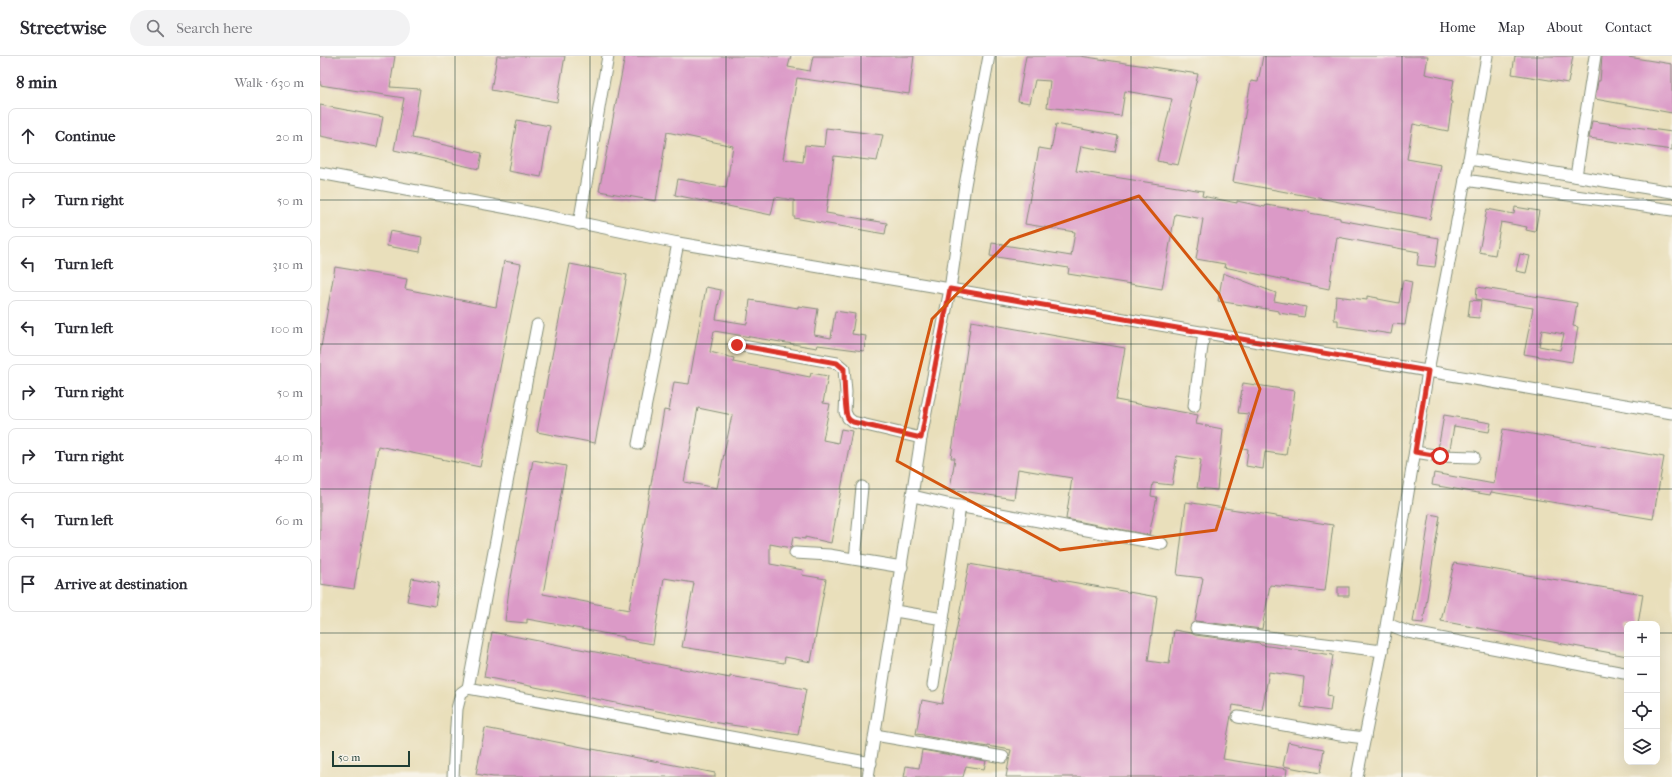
<!DOCTYPE html>
<html lang="en">
<head>
<meta charset="utf-8">
<style>
  body { margin:0; font-family:"IM FELL French Canon",serif; background:#f2f2f3; color:#2b2b33 }
  .controls { position:absolute; right:12px; bottom:12px; display:grid; overflow:hidden; border-radius:8px; box-shadow:0 4px 16px #0002 }
  .controls button { width:36px; height:36px; display:grid; place-items:center; padding:0; border:0; border-bottom:1px solid #e1e1e2; background:#fff; color:#2b2b33; font:20px sans-serif }
  .scale { position:absolute; left:12px; bottom:10px; width:78px; box-sizing:border-box; padding-left:4px; border:2px solid #1f3d34; border-top:0; font-size:11px; line-height:14px; white-space:nowrap; color:#1f3d34; -webkit-text-stroke:3px #f7f3e8; paint-order:stroke }
  .stop { position:absolute; width:12px; height:12px; margin:-9px; border:3px solid #d93025; border-radius:50%; background:#fff }
  .stop.end { background:#d93025; border-color:#fff; box-shadow:0 1px 4px #0008 }
  .list { margin:0; padding:0; list-style:none }
  h2 { display:flex; justify-content:space-between; align-items:center; height:52px; margin:0; padding:0 16px; font-size:17px }
  h2 small { font-size:13px; font-weight:400; color:#7c7c81 }
  .list li { display:grid; grid-template-columns:26px 1fr auto; gap:12px; align-items:center; box-sizing:border-box; height:56px; margin:0 8px 8px; padding:0 8px; border:1px solid #e1e1e2; border-radius:8px }
  .list b { display:block; font-size:15px; white-space:nowrap }
  .list em { font-size:13px; font-style:normal; color:#7c7c81 }
  .icon { flex:none; width:22px; height:22px; fill:none; stroke:currentColor; stroke-width:2; stroke-linecap:round; stroke-linejoin:round }
  .map { position:relative; flex:none; width:1352px; height:721px; overflow:hidden }
  header { display:flex; align-items:center; gap:24px; box-sizing:border-box; height:56px; padding:0 20px; background:#fff; border-bottom:1px solid #e1e1e2 }
  header strong { font-size:19px }
  nav { display:flex; gap:22px; margin-inline-start:auto; font-size:14px }
  .search { width:280px; height:36px; background:#f2f2f3; display:flex; align-items:center; gap:10px; box-sizing:border-box; padding:0 14px; border-radius:22px; color:#7c7c81; font-size:15px }
  main { display:flex }
  aside { flex:1; background:#fff }
  .map>svg:first-child { display:block }
  .building { fill:#db9ac7; fill-rule:evenodd }
  .lines { fill:none; stroke-linecap:round; stroke-linejoin:round }
  .minor-casing { stroke:#848e78; stroke-width:13 }
  .minor { stroke:#fff; stroke-width:11 }
  .route { stroke:#d93025; stroke-width:5 }
  .marked { fill:none; stroke:#d45610; stroke-width:3; stroke-linejoin:round }
  .grid { fill:none; stroke:#1f3d34; stroke-width:1; stroke-opacity:0.55 }
</style>
</head>
<body>
<header>
<strong>Streetwise</strong>
<div class="search"><svg class="icon" aria-label="search" viewBox="0 0 24 24"><circle cx="10" cy="10" r="6"/><path d="M15 15l6 6"/></svg>Search here</div>
<nav><a>Home</a><a>Map</a><a>About</a><a>Contact</a></nav>
</header>
<main>
<aside>
<h2>8 min<small>Walk · 630 m</small></h2>
<ul class="list">
<li><svg class="icon" aria-label="ahead" viewBox="0 0 24 24"><path d="M12 20V5M6 11l6-6 6 6"/></svg><div><b>Continue</b></div><em>20 m</em></li>
<li><svg class="icon" aria-label="right" viewBox="0 0 24 24"><path d="M7 20v-9h11M14 6l5 5-5 5"/></svg><div><b>Turn right</b></div><em>50 m</em></li>
<li><svg class="icon" aria-label="left" viewBox="0 0 24 24"><path d="M17 20v-9H6M10 6l-5 5 5 5"/></svg><div><b>Turn left</b></div><em>310 m</em></li>
<li><svg class="icon" aria-label="left" viewBox="0 0 24 24"><path d="M17 20v-9H6M10 6l-5 5 5 5"/></svg><div><b>Turn left</b></div><em>100 m</em></li>
<li><svg class="icon" aria-label="right" viewBox="0 0 24 24"><path d="M7 20v-9h11M14 6l5 5-5 5"/></svg><div><b>Turn right</b></div><em>50 m</em></li>
<li><svg class="icon" aria-label="right" viewBox="0 0 24 24"><path d="M7 20v-9h11M14 6l5 5-5 5"/></svg><div><b>Turn right</b></div><em>40 m</em></li>
<li><svg class="icon" aria-label="left" viewBox="0 0 24 24"><path d="M17 20v-9H6M10 6l-5 5 5 5"/></svg><div><b>Turn left</b></div><em>60 m</em></li>
<li><svg class="icon" aria-label="arrive" viewBox="0 0 24 24"><path d="M6 21V4h12l-3 4 3 4H6"/></svg><div><b>Arrive at destination</b></div></li>
</ul>
</aside>
<div class="map">
<svg width="1352" height="721" viewBox="0 0 1352 721">
  <rect width="100%" height="100%" fill="#f7f3e8"/>
  <filter id="ink" filterUnits="userSpaceOnUse"><feTurbulence type="fractalNoise" baseFrequency=".025" numOctaves="2"/><feDisplacementMap in="SourceGraphic" scale="8" xChannelSelector="R" yChannelSelector="G"/><feConvolveMatrix kernelMatrix="1 2 1 2 8 2 1 2 1" color-interpolation-filters="sRGB"/></filter>
  <filter id="wash" filterUnits="userSpaceOnUse"><feTurbulence type="fractalNoise" baseFrequency=".012" numOctaves="4" result="noise"/><feDisplacementMap in="SourceGraphic" scale="16" xChannelSelector="R" yChannelSelector="G"/><feGaussianBlur stdDeviation="0.9" result="paint"/><feColorMatrix in="noise" values="0 0 0 0 0 0 0 0 0 0 0 0 0 0 0 0 0 1.4 0 .05"/><feComposite in="paint" operator="in"/></filter>
  <g filter="url(#wash)">
    <rect width="100%" height="100%" fill="#e9dfbb"/>
    <g id="blocks">
      <g class="building">
        <polygon points="0,0 75,0 70,31 100,33 92,82 162,97 159,113 74,94 84,42 0,29"/>
        <polygon points="177,0 245,0 237,46 171,34"/>
        <polygon points="305,0 471,0 468,11 490,15 493,0 594,0 589,38 477,22 463,103 483,106 485,89 504,91 506,72 563,79 557,105 514,100 506,157 567,167 565,178 474,162 474,144 455,141 451,159 355,139 358,123 406,132 413,90 347,76 336,145 279,135"/>
        <polygon points="706,0 760,0 878,18 870,52 872,53 858,109 837,105 852,43 805,35 801,60 727,51 730,25 715,24 710,47 698,45"/>
        <polygon points="943,0 1108,0 1105,18 1134,24 1130,45 1132,46 1128,75 1093,68 1087,103 1121,109 1110,163 913,126 931,25 938,26"/>
        <polygon points="1195,0 1253,0 1248,27 1192,18"/>
        <polygon points="1282,0 1302,0 1352,8 1352,57 1275,43 1278,25 1280,25"/>
        <polygon points="0,49 63,61 57,91 0,80"/>
        <polygon points="197,64 230,70 221,121 188,115"/>
        <polygon points="1272,65 1352,76 1352,94 1269,82"/>
        <polygon points="736,68 798,80 795,96 761,90 756,115 883,135 882,140 917,147 917,145 945,151 946,149 990,156 989,157 1020,162 1020,164 1119,182 1115,211 1097,209 1099,196 1017,181 1009,233 904,211 905,208 876,203 883,163 855,158 842,233 748,218 749,212 670,200 672,187 751,200 755,176 705,168 719,92 731,94"/>
        <polygon points="1195,151 1219,155 1215,176 1206,174 1207,171 1181,166 1175,199 1159,196 1167,153 1194,158"/>
        <polygon points="70,175 102,181 100,196 67,190"/>
        <polygon points="1200,198 1210,200 1206,217 1196,215"/>
        <polygon points="184,205 201,208 160,411 58,390 34,533 0,528 0,297 15,211 87,223 85,233 176,251"/>
        <polygon points="250,208 307,219 275,387 217,376"/>
        <polygon points="903,217 956,237 954,245 986,251 984,261 959,257 959,255 898,245"/>
        <polygon points="1083,224 1092,226 1085,269 1073,268 1071,278 1018,270 1018,264 1014,264 1016,240 1047,244 1047,240 1058,242 1058,243 1079,247"/>
        <path d="M386,231l15,3 -5,29 31,5 3,-24 48,8v-2l20,3 -4,26 17,3 4,-27 20,3 -3,20 14,2 -2,15 -46,-6 -1,3 -103,-17 -4,21 24,6 -1,4 77,15 1,-4 17,3 -5,27 7,1 -7,36 15,3 3,-14 11,2 -21,112 -26,-6v2l-12,-2 -2,11 -21,-4v20l33,6 -1,5 24,4 -15,83 -26,-5 -1,6 -102,-16 12,-64 -30,-5 -11,66 -29,-5v-2l-97,-18v4l-22,-2 4,-32 24,-129 33,6 -23,128 86,16 35,-200 5,1 5,-29 15,2zM378,352l34,7 -15,73 -33,-6z"/>
        <path d="M1157,231l100,16 -4,23 5,1 -6,35 -48,-8 9,-46 -57,-9zM1222,274l22,4 -4,16 -21,-4z"/>
        <polygon points="1150,244 1161,245 1159,262 1148,261"/>
        <polygon points="651,265 805,292 796,344 878,359 876,368 903,373 897,434 877,432 881,404 857,400 852,429 833,427 831,440 837,441 829,479 746,463 752,422 698,413 694,443 630,433 635,402 631,402"/>
        <polygon points="923,327 975,335 966,399 945,396 943,413 926,410 928,393 923,392 929,358 918,357"/>
        <polygon points="1124,359 1171,367 1169,376 1134,370 1130,393 1118,393"/>
        <polygon points="1183,373 1344,401 1333,463 1171,436 1170,439 1112,429 1114,417 1174,428"/>
        <polygon points="866,446 1013,469 1005,535 950,529 942,573 875,565 883,522 857,519"/>
        <polygon points="1110,458 1120,460 1103,567 1093,566"/>
        <polygon points="1134,507 1323,538 1318,568 1307,568 1307,600 1121,565"/>
        <polygon points="649,508 837,541 828,605 849,608 854,574 871,577 875,579 939,587 941,589 1013,599 1007,639 1012,640 1010,655 981,651 984,621 949,616 942,654 913,649 903,703 967,713 966,721 686,721 691,694 668,690 668,691 604,680 604,679 596,678 602,644 622,648"/>
        <polygon points="92,522 119,527 115,550 87,545"/>
        <rect x="1018" y="531" width="11" height="9"/>
        <polygon points="172,576 410,622 410,620 486,633 478,679 398,667 164,621"/>
        <polygon points="165,672 395,717 395,721 173,721 156,718"/>
        <polygon points="968,686 1004,693 1000,717 963,710"/>
        <polygon points="602,694 666,705 664,713 646,710 643,721 584,721 586,710 599,712"/>
      </g>
    </g>
  </g>
  <g filter="url(#ink)">
    <use href="#blocks" fill-opacity="0" stroke="#848e78" stroke-width="1"/>
    <g class="lines">
      <g class="minor-casing">
        <g id="minor">
          <polyline points="1149,103 1352,136"/>
          <polyline points="0,117 188,152 358,187 630,233 1352,357"/>
          <polyline points="1256,120 1275,0"/>
          <polyline points="1145,124 1352,154"/>
          <polyline points="259,168 288,0"/>
          <polyline points="417,289 517,307 524,313 526,336 525,356 528,362 533,366 601,382"/>
          <polyline points="874,350 884,276"/>
          <polyline points="318,388 358,187"/>
          <polyline points="1095,396 1120,400 1154,401"/>
          <polyline points="593,440 627,448 842,488"/>
          <polyline points="475,497 509,499 582,511"/>
          <polyline points="535,503 542,431"/>
          <polyline points="575,555 623,563"/>
          <polyline points="1067,568 1088,576 1304,617"/>
          <polyline points="876,572 1062,595"/>
          <polyline points="613,629 640,450"/>
          <polyline points="148,632 217,269"/>
          <polyline points="918,661 1020,679 1045,682"/>
          <polyline points="555,679 683,701"/>
          <polyline points="133,721 137,653 141,637 148,632 551,707"/>
          <polyline points="548,721 601,382 630,233 645,129 669,0"/>
          <polyline points="1037,721 1062,595 1108,315 1149,103 1167,0"/>
        </g>
      </g>
      <use href="#minor" class="minor"/>
    </g>
  </g>
  <g class="lines" filter="url(#ink)">
    <path class="route" d="M417,289l100,18 7,6c0,8 1,46 4,49 1,2 3,3 5,4l68,16 29,-149 478,82 -13,81 25,4"/>
  </g>
  <path class="marked" d="M819,140l80,98 41,95 -44,141 -156,20 -163,-89 35,-142 78,-79z"/>
  <path class="grid" d="M135,0v721M270,0v721M406,0v721M541,0v721M676,0v721M811,0v721M946,0v721M1082,0v721M1217,0v721M0,144h1352M0,288h1352M0,433h1352M0,577h1307M1337,577h15"/>
</svg>
<div class="controls">
<button>+</button>
<button>−</button>
<button><svg class="icon" aria-label="locate" viewBox="0 0 24 24"><circle cx="12" cy="12" r="6"/><path d="M12 2v4M12 18v4M2 12h4M18 12h4"/></svg></button>
<button><svg class="icon" aria-label="layers" viewBox="0 0 24 24"><path d="M12 4l9 5-9 5-9-5zM3 14l9 5 9-5"/></svg></button>
</div>
<div class="scale">50 m</div>
<div class="stop" style="left:1120px;top:400px"></div>
<div class="stop end" style="left:417px;top:289px"></div>
</div>
</main>
</body>
</html>
